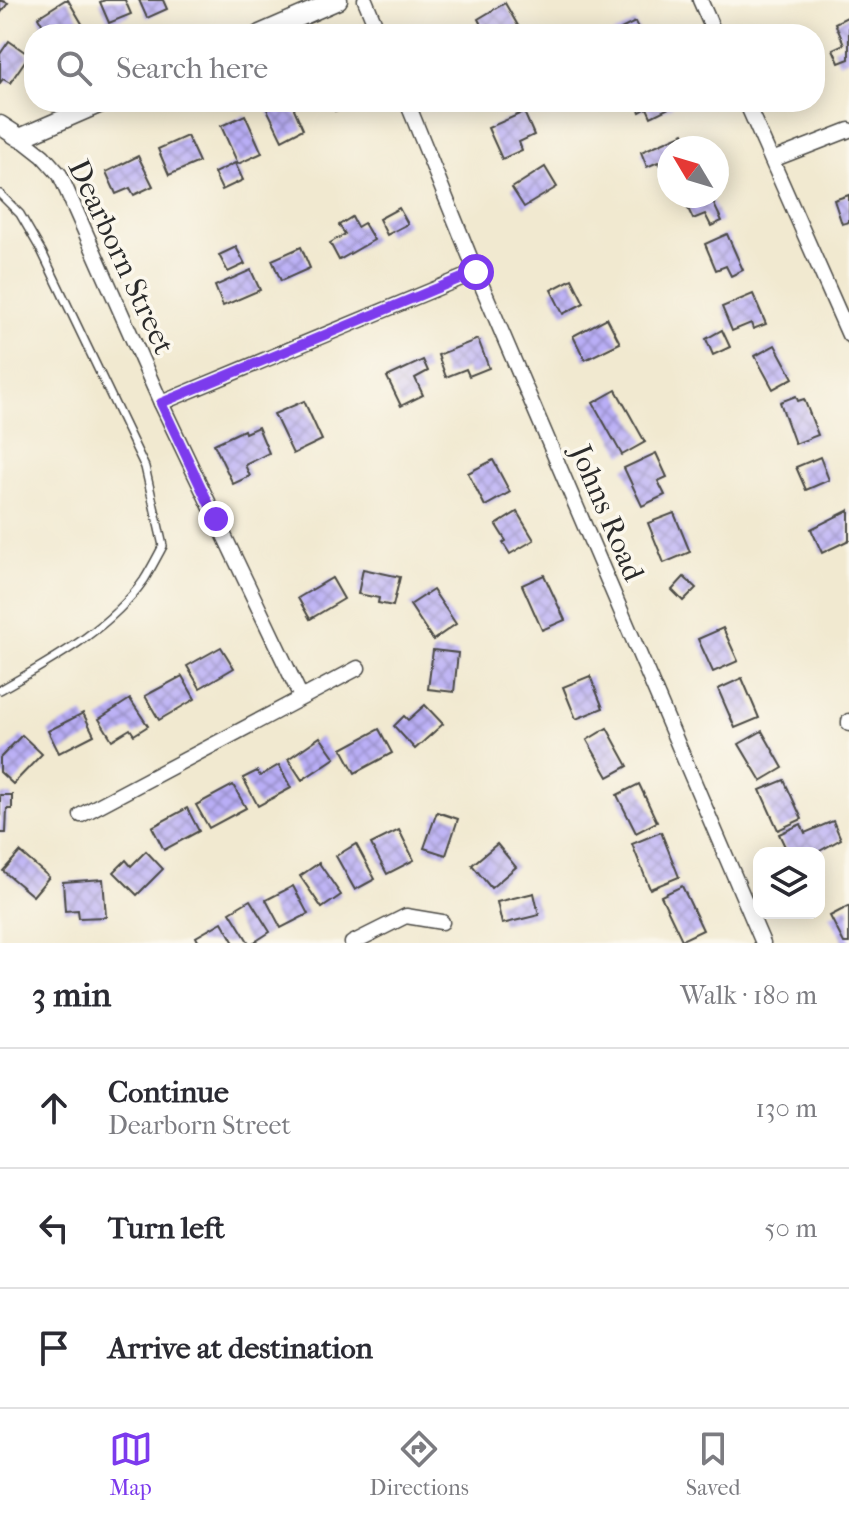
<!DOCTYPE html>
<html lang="en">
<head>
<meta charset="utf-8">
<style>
  body { margin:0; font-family:"IM FELL French Canon",serif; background:#f2f2f3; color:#2b2b33 }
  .controls { position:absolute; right:24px; bottom:24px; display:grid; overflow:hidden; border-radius:16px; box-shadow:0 4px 20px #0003 }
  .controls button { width:72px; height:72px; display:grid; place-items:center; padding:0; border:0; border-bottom:2px solid #e1e1e2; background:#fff; color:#2b2b33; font:40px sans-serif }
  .compass { position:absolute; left:657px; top:136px; width:72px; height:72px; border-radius:50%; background:#fff; box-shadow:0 4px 20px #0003; rotate:308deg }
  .stop { position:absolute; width:24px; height:24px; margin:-18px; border:6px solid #7c3aed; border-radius:50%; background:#fff }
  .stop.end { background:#7c3aed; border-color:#fff; box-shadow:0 2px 8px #0008 }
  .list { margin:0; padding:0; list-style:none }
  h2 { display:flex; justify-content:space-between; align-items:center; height:104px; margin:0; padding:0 32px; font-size:34px }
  h2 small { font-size:26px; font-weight:400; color:#7c7c81 }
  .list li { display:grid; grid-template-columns:52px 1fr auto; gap:24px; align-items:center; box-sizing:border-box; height:120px; padding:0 32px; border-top:2px solid #e1e1e2 }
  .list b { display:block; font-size:30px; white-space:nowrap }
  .list p { margin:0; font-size:26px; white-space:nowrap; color:#7c7c81 }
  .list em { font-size:26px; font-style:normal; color:#7c7c81 }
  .icon { flex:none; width:44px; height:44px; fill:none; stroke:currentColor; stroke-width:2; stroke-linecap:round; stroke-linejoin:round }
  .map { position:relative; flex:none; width:849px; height:943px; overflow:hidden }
  .search { position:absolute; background:#fff; box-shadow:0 4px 20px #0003; left:24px; right:24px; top:24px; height:88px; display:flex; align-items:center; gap:20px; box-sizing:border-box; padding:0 28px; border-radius:32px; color:#7c7c81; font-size:30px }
  .sheet { height:464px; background:#fff }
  nav { display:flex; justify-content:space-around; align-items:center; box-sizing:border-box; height:112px; border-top:2px solid #e1e1e2; background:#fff; font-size:22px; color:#7c7c81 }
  nav a { display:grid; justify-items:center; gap:4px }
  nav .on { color:#7c3aed }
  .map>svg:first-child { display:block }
  .building { fill:url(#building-cross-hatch) }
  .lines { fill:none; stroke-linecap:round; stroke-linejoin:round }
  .service-casing { stroke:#494844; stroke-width:10 }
  .minor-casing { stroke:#494844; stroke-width:17 }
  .tertiary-casing { stroke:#494844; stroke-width:21 }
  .service { stroke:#fff; stroke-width:7 }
  .minor { stroke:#fff; stroke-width:14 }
  .tertiary { stroke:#fff; stroke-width:18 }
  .route { stroke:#7c3aed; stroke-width:10 }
  .labels { text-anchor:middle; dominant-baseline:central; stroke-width:7; stroke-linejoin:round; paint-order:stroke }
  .street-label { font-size:30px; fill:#2b2b2b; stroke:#fbf7ec }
</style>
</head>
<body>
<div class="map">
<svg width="849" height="943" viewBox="0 0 849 943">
  <defs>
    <pattern id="building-cross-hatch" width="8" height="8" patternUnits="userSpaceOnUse" patternTransform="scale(2)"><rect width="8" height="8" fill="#b9aef6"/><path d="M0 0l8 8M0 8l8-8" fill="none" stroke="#978ec7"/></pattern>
  </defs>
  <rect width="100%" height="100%" fill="#fbf7ec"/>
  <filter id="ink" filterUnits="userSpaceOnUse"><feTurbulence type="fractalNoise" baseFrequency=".0125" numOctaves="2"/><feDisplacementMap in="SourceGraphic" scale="16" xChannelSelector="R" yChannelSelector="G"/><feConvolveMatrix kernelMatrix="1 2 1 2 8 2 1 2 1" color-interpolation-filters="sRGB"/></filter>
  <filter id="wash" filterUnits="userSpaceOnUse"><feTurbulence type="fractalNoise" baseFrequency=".006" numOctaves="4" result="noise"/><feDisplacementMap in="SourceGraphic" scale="32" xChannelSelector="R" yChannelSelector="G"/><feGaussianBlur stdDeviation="1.8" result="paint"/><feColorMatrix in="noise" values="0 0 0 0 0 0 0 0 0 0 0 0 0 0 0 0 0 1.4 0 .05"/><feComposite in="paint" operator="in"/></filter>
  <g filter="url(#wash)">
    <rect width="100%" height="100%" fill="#f1e9d0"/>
    <g id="blocks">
      <g class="building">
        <polygon points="0,0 8,3 0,14"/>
        <polygon points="65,0 68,0 84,27 73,34 48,34 38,17"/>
        <polygon points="105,0 125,0 131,14 109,23 100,2"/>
        <polygon points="139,0 163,0 167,9 147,18"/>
        <polygon points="505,3 521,31 516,34 492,34 487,25 483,28 478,19"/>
        <polygon points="849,16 849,59 839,63 833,49 844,44 835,23"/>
        <polygon points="635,22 641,34 611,34"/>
        <polygon points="441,27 444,34 426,34"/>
        <polygon points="9,41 29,55 10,83 3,79 0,83 0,54"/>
        <polygon points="277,102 291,102 303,129 282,140 266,107"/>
        <polygon points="332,102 359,102 335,111"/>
        <polygon points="635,102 671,102 673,106 651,117 647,108 640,112"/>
        <polygon points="524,112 534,135 519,142 522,150 502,159 488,128"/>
        <polygon points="245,115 262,153 238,164 221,126"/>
        <polygon points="684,133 690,148 669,148 669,186 658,162 647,167 641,152"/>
        <polygon points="187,136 199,162 169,175 158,149"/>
        <polygon points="138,156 153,186 134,195 130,188 116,194 106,172"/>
        <polygon points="235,163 243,180 222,190 214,173"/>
        <polygon points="545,167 557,187 524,207 512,188"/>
        <polygon points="849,195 849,222 842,224 834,200"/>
        <polygon points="682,196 710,196 722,221 711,226 705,214 693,219"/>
        <polygon points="399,208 408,224 387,235 379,219"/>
        <polygon points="352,217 357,227 364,223 374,240 339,260 330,243 345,234 339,225"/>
        <polygon points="727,234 743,270 731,276 726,266 716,270 705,244"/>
        <polygon points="236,247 245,264 228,272 219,255"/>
        <polygon points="301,247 310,268 281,281 272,260"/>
        <polygon points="251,270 260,290 223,306 215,286"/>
        <polygon points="572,279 584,303 563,314 551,290"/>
        <polygon points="753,294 766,324 753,329 751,323 732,331 722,307"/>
        <polygon points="607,318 620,343 585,360 573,336"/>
        <polygon points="722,330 730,347 713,355 706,339"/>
        <polygon points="478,339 489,368 469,376 466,369 446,377 438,355"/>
        <polygon points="775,345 793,378 773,389 755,356"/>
        <polygon points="423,360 428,371 415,378 423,395 401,406 387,377"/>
        <polygon points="616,390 645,442 622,455 593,403"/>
        <polygon points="796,396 798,401 804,399 818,435 795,444 780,402"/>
        <polygon points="304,401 322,440 293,454 274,414"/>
        <polygon points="258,427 269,453 245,465 250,476 233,484 214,444 244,430 245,433"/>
        <polygon points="656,453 667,477 658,481 665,495 642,506 624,468"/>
        <polygon points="820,457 829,480 806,490 796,467"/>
        <polygon points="493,460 510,492 485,506 468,473"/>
        <polygon points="849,510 849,540 822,553 811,529"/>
        <polygon points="517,512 534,540 510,554 503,543 506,541 496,525"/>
        <polygon points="674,513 690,552 664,563 648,523"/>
        <polygon points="363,569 400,577 393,606 378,603 379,598 358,594"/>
        <polygon points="544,575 565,620 542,630 522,585"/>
        <polygon points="684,577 696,588 683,601 672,590"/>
        <polygon points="332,578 344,599 310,619 298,598"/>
        <polygon points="433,590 456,624 433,640 410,605"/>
        <polygon points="723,628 738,661 713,672 698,639"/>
        <polygon points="221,647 234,668 200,688 187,666"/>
        <polygon points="433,650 458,653 454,692 428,689"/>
        <polygon points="182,676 195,699 159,720 145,696"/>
        <polygon points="590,676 603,708 576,719 563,687"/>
        <polygon points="742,678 759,718 735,728 718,689"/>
        <polygon points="130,699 148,726 134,735 130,729 112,740 99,719"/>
        <polygon points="425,705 443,724 415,749 394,726 404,716 408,720"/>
        <polygon points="83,713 94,735 59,753 48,731"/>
        <polygon points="607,728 628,766 608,777 587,740"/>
        <polygon points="379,729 392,753 355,773 342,749"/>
        <polygon points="762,731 783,768 761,781 739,744"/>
        <polygon points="22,735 42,754 13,784 0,772 0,758"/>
        <polygon points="320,737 335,758 302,780 288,759"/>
        <polygon points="279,765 291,788 258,806 243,778 257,771 260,776"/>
        <polygon points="784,780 802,819 778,830 760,790"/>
        <polygon points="639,784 657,822 636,833 617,795"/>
        <polygon points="233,785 246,808 209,828 196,805"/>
        <polygon points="0,795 12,795 12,809 7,809 6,833 0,833"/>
        <polygon points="187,808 199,831 164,850 152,827"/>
        <polygon points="437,812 458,819 446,855 424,848"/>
        <polygon points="833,821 841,839 816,853 788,853 779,834 801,824 805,833"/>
        <polygon points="399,830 414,860 387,874 371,844"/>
        <polygon points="661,832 679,877 650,889 632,844"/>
        <polygon points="356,844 375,879 355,890 336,856"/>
        <polygon points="497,844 516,867 491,888 472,865"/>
        <polygon points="146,851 163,869 137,895 114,872 126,860 131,866"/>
        <polygon points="20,852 49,877 33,896 3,871"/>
        <polygon points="319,863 341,895 322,908 300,876"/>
        <polygon points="103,879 106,917 79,918 78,910 65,911 63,882"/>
        <polygon points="293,886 308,914 281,928 266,900"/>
        <polygon points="682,886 703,930 682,940 661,896"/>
        <polygon points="534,893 539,915 502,924 497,902"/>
        <polygon points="250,900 270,932 253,943 249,943 230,912"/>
        <polygon points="849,906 849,943 844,943 830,916"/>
        <polygon points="222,922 234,943 199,943 196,937"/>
      </g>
    </g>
  </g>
  <g filter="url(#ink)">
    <use href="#blocks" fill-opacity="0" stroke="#494844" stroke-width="2"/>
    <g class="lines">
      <g class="service-casing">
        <path id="service" d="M0,194l20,20 22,38 103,215 18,79c-6,11 -12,23 -19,34 -35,50 -92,80 -144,110"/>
      </g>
      <g class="minor-casing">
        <g id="minor">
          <polyline points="365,0 379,34"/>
          <polyline points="700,0 715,34"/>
          <polyline points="407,102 476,272 763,943"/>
          <polyline points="746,102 849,335"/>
          <polyline points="20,138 43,156 60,175 161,403 476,272"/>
          <polyline points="772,160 849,130"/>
          <polyline points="161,403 301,697"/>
          <polyline points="849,721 849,724"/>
          <polyline points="81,815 358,668"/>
          <polyline points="352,943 406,916 442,922"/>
        </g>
      </g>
      <g class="tertiary-casing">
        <g id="tertiary">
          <polyline points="260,34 338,0"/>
          <polyline points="0,125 20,138 103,102"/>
        </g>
      </g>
      <use href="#service" class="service"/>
      <use href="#minor" class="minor"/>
      <use href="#tertiary" class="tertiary"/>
    </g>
  </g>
  <g class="lines" filter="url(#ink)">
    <polyline class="route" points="216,519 161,403 476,272"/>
  </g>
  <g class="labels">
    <g class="street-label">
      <text transform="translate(121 257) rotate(65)">Dearborn Street</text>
      <text transform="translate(607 513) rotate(67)">Johns Road</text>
    </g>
  </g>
</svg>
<div class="controls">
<button><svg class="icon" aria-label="layers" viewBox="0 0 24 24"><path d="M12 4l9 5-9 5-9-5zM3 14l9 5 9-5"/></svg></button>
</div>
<svg class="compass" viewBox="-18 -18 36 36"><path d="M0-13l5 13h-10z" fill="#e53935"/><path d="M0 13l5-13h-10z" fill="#7c7c81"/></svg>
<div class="stop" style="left:476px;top:272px"></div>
<div class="stop end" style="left:216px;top:519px"></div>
<div class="search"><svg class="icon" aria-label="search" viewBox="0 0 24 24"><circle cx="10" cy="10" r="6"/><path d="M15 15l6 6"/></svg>Search here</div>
</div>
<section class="sheet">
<h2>3 min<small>Walk · 180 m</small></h2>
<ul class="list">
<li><svg class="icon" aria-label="ahead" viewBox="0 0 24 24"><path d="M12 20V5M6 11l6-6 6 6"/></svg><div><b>Continue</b><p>Dearborn Street</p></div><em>130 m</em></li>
<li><svg class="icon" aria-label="left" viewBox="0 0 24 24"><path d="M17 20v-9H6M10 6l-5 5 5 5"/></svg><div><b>Turn left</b></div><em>50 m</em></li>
<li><svg class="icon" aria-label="arrive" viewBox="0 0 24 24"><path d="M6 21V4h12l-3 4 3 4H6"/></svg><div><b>Arrive at destination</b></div></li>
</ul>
</section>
<nav>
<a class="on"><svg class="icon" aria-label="map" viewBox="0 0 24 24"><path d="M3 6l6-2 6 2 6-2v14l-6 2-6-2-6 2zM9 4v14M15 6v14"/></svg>Map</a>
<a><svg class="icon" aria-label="directions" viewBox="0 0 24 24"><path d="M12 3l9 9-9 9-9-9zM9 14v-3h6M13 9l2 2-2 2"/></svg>Directions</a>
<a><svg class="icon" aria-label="saved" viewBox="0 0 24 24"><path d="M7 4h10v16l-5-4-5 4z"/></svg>Saved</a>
</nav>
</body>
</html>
